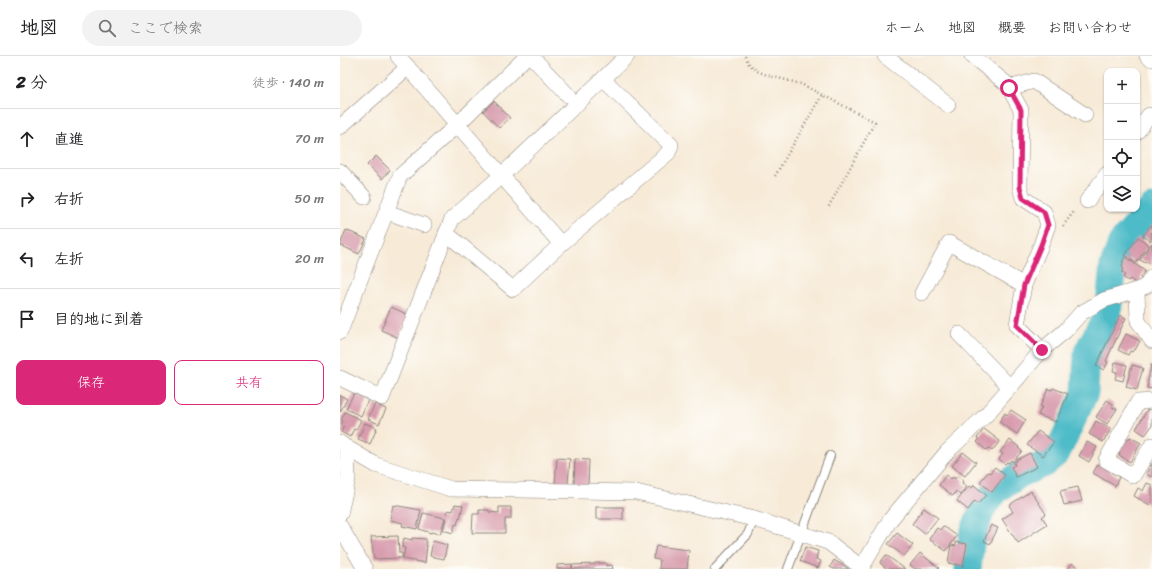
<!DOCTYPE html>
<html lang="ja">
<head>
<meta charset="utf-8">
<style>
  body { margin:0; font-family:Sriracha,"Klee One",sans-serif; background:#f2f2f2; color:#202124 }
  .controls { position:absolute; right:12px; top:12px; display:grid; overflow:hidden; border-radius:8px; box-shadow:0 1px 3px #0004 }
  .controls button { width:36px; height:36px; display:grid; place-items:center; padding:0; border:0; border-bottom:1px solid #e0e0e0; background:#fff; color:#202124; font:20px sans-serif }
  .stop { position:absolute; width:12px; height:12px; margin:-9px; border:3px solid #db2777; border-radius:50%; background:#fff }
  .stop.end { background:#db2777; border-color:#fff; box-shadow:0 1px 4px #0008 }
  .list { margin:0; padding:0; list-style:none }
  h2 { display:flex; justify-content:space-between; align-items:center; height:52px; margin:0; padding:0 16px; font-size:17px }
  h2 small { font-size:13px; font-weight:400; color:#757577 }
  .list li { display:grid; grid-template-columns:26px 1fr auto; gap:12px; align-items:center; box-sizing:border-box; height:60px; padding:0 16px; border-top:1px solid #e0e0e0 }
  .list b { display:block; font-size:15px; white-space:nowrap }
  .list em { font-size:13px; font-style:normal; color:#757577 }
  .actions { display:flex; gap:8px; padding:12px 16px }
  .actions a { flex:1; padding:9px 0; border:1px solid #db2777; border-radius:8px; text-align:center; font-size:14px; color:#db2777 }
  .actions .main { background:#db2777; color:#fff }
  .icon { flex:none; width:22px; height:22px; fill:none; stroke:currentColor; stroke-width:2; stroke-linecap:round; stroke-linejoin:round }
  .map { position:relative; flex:none; width:812px; height:513px; overflow:hidden }
  header { display:flex; align-items:center; gap:24px; box-sizing:border-box; height:56px; padding:0 20px; background:#fff; border-bottom:1px solid #e0e0e0 }
  header strong { font-size:19px }
  nav { display:flex; gap:22px; margin-inline-start:auto; font-size:14px }
  .search { width:280px; height:36px; background:#f2f2f2; display:flex; align-items:center; gap:10px; box-sizing:border-box; padding:0 14px; border-radius:22px; color:#757577; font-size:15px }
  main { display:flex }
  aside { flex:1; background:#fff }
  .map>svg:first-child { display:block }
  .lines { fill:none; stroke-linecap:round; stroke-linejoin:round }
  .river { stroke:#4ebbc8; stroke-width:27 }
  .building { fill:#d89cae }
  .service-casing { stroke:#8a837a; stroke-width:10 }
  .minor-casing { stroke:#8a837a; stroke-width:16 }
  .path { stroke:#8a837a; stroke-width:2.5; stroke-dasharray:1 3; stroke-linecap:butt }
  .service { stroke:#fff; stroke-width:8 }
  .minor { stroke:#fff; stroke-width:15 }
  .route { stroke:#db2777; stroke-width:5 }
</style>
</head>
<body>
<header>
<strong>地図</strong>
<div class="search"><svg class="icon" aria-label="search" viewBox="0 0 24 24"><circle cx="10" cy="10" r="6"/><path d="M15 15l6 6"/></svg>ここで検索</div>
<nav><a>ホーム</a><a>地図</a><a>概要</a><a>お問い合わせ</a></nav>
</header>
<main>
<aside>
<h2>2 分<small>徒歩 · 140 m</small></h2>
<ul class="list">
<li><svg class="icon" aria-label="ahead" viewBox="0 0 24 24"><path d="M12 20V5M6 11l6-6 6 6"/></svg><div><b>直進</b></div><em>70 m</em></li>
<li><svg class="icon" aria-label="right" viewBox="0 0 24 24"><path d="M7 20v-9h11M14 6l5 5-5 5"/></svg><div><b>右折</b></div><em>50 m</em></li>
<li><svg class="icon" aria-label="left" viewBox="0 0 24 24"><path d="M17 20v-9H6M10 6l-5 5 5 5"/></svg><div><b>左折</b></div><em>20 m</em></li>
<li><svg class="icon" aria-label="arrive" viewBox="0 0 24 24"><path d="M6 21V4h12l-3 4 3 4H6"/></svg><div><b>目的地に到着</b></div></li>
</ul>
<div class="actions"><a class="main">保存</a><a>共有</a></div>
</aside>
<div class="map">
<svg width="812" height="513" viewBox="0 0 812 513">
  <rect width="100%" height="100%" fill="#fdfcf7"/>
  <filter id="ink" filterUnits="userSpaceOnUse"><feTurbulence type="fractalNoise" baseFrequency=".025" numOctaves="2"/><feDisplacementMap in="SourceGraphic" scale="8" xChannelSelector="R" yChannelSelector="G"/><feConvolveMatrix kernelMatrix="1 2 1 2 8 2 1 2 1" color-interpolation-filters="sRGB"/></filter>
  <filter id="wash" filterUnits="userSpaceOnUse"><feTurbulence type="fractalNoise" baseFrequency=".012" numOctaves="4" result="noise"/><feDisplacementMap in="SourceGraphic" scale="16" xChannelSelector="R" yChannelSelector="G"/><feGaussianBlur stdDeviation="0.9" result="paint"/><feColorMatrix in="noise" values="0 0 0 0 0 0 0 0 0 0 0 0 0 0 0 0 0 1.4 0 .05"/><feComposite in="paint" operator="in"/></filter>
  <g filter="url(#wash)">
    <rect width="100%" height="100%" fill="#f7ead7"/>
    <g class="lines">
      <polyline class="river" points="628,513 632,480 643,451 657,434 679,419 704,408 717,397 729,372 745,337 747,296 768,257 773,210 781,187 812,152"/>
    </g>
    <g id="blocks">
      <g class="building">
        <polygon points="154,45 170,62 159,72 143,55"/>
        <polygon points="36,100 50,114 42,123 27,109"/>
        <polygon points="811,169 812,169 811,185 803,180"/>
        <polygon points="6,174 26,183 19,198 0,189"/>
        <polygon points="798,181 809,189 796,207 785,199"/>
        <polygon points="812,187 812,209 806,205 805,207 800,204"/>
        <polygon points="785,201 805,215 800,222 802,223 797,228 790,223 788,225 783,221 785,219 782,217 783,204"/>
        <polygon points="51,251 69,259 59,282 41,274"/>
        <polygon points="780,259 786,262 766,305 768,306 764,314 756,310"/>
        <polygon points="786,278 800,285 795,294 794,293 792,296 790,295 788,299 778,294"/>
        <polygon points="775,306 787,309 783,325 775,323 777,316 773,315"/>
        <polygon points="792,309 803,312 797,334 786,331"/>
        <polygon points="811,309 812,309 812,333 807,332"/>
        <polygon points="713,332 728,338 716,366 698,359 702,351 700,351 708,333 712,334"/>
        <polygon points="14,337 28,344 21,360 6,353"/>
        <polygon points="0,339 7,343 0,356"/>
        <polygon points="767,344 774,349 772,351 777,353 767,368 756,361"/>
        <polygon points="35,348 46,353 39,368 28,363"/>
        <polygon points="812,352 812,370 805,379 796,373 807,354"/>
        <polygon points="671,354 686,364 677,378 659,366 665,357 667,359"/>
        <polygon points="5,356 21,364 16,374 14,373 10,381 1,376 4,371 1,369 3,365 1,364"/>
        <polygon points="756,365 771,373 763,386 749,378"/>
        <polygon points="25,367 37,372 30,388 18,383"/>
        <polygon points="644,373 660,385 652,395 648,392 646,394 637,386 639,384 637,382"/>
        <polygon points="698,375 714,386 703,400 687,389"/>
        <polygon points="790,381 801,387 790,406 779,399 780,397 778,396 785,384 787,385"/>
        <polygon points="670,384 679,391 678,392 682,395 673,406 671,404 669,407 667,406 665,408 659,403 663,398 660,396"/>
        <polygon points="747,386 757,391 749,406 739,400"/>
        <polygon points="623,396 636,406 625,420 612,410"/>
        <polygon points="690,397 697,411 676,421 671,411 675,409 674,407 677,405 676,404"/>
        <polygon points="217,402 230,403 228,428 215,428"/>
        <polygon points="235,403 249,404 248,429 234,429"/>
        <polygon points="812,407 812,421 806,418"/>
        <polygon points="758,408 779,421 775,430 753,417"/>
        <polygon points="655,411 665,419 652,436 640,426 648,416 650,417"/>
        <polygon points="606,419 611,423 613,421 615,423 617,420 623,424 622,427 627,430 620,439 616,435 613,440 599,429"/>
        <polygon points="807,427 812,429 812,445 810,449 794,440 798,432 803,435"/>
        <polygon points="634,429 646,439 638,448 635,445 628,454 617,445 629,430 632,432"/>
        <polygon points="738,431 742,445 724,449 720,435"/>
        <polygon points="691,435 706,458 702,461 707,468 678,487 662,463 673,456 669,449"/>
        <polygon points="115,448 123,449 120,462 119,461 117,469 115,468 113,477 103,474 108,454 113,455"/>
        <polygon points="53,449 81,454 77,473 62,470 63,467 50,464"/>
        <polygon points="159,451 171,451 171,463 165,463 165,477 132,477 133,458 139,458 139,454 149,454 149,456 159,457"/>
        <rect x="256" y="451" width="27" height="12"/>
        <polygon points="584,452 598,462 585,478 572,468"/>
        <polygon points="83,457 105,462 100,478 91,476 91,477 79,473"/>
        <polygon points="651,469 658,472 650,488 644,485"/>
        <polygon points="603,470 617,480 606,495 589,483 597,472 600,474"/>
        <polygon points="557,477 573,489 564,500 548,488"/>
        <polygon points="58,480 59,497 62,497 62,502 34,503 31,481"/>
        <polygon points="64,482 72,484 72,482 86,483 86,489 87,489 85,507 63,503 65,492 62,491"/>
        <polygon points="93,485 107,489 104,503 90,500"/>
        <polygon points="616,486 627,488 623,510 608,507 611,489 616,490"/>
        <polygon points="316,490 349,494 347,513 319,513 320,504 313,503"/>
        <polygon points="465,491 478,495 476,503 481,505 478,512 460,505"/>
        <polygon points="580,497 599,512 598,513 575,513 570,509"/>
        <polygon points="546,499 565,513 547,513 540,507"/>
        <polygon points="494,504 509,513 494,513 490,511"/>
        <polygon points="255,507 266,507 266,510 272,509 273,513 233,513 232,509 255,508"/>
        <polygon points="732,507 740,513 728,513"/>
        <polygon points="232,508 232,513 217,513 217,509"/>
      </g>
    </g>
  </g>
  <g filter="url(#ink)">
    <use href="#blocks" fill-opacity="0" stroke="#8a837a" stroke-width="1"/>
    <g class="lines">
      <g class="service-casing">
        <g id="service">
          <polyline points="375,513 408,478 414,463"/>
          <polyline points="448,513 490,400"/>
        </g>
      </g>
      <g class="minor-casing">
        <g id="minor">
          <polyline points="58,0 221,188"/>
          <polyline points="191,0 228,39"/>
          <polyline points="545,0 608,49"/>
          <polyline points="632,0 667,28 681,54 680,131 683,142 704,156 708,169 701,189 684,229 677,269 702,294"/>
          <polyline points="807,0 812,3"/>
          <polyline points="669,32 694,25 745,59"/>
          <polyline points="0,71 68,11"/>
          <polyline points="797,76 809,59 812,61"/>
          <polyline points="0,115 24,141"/>
          <polyline points="747,145 767,118"/>
          <polyline points="47,156 84,169"/>
          <polyline points="106,177 173,233 221,188 328,97 331,89 263,23"/>
          <polyline points="797,234 798,265 812,285"/>
          <polyline points="582,237 609,187 684,229"/>
          <polyline points="0,276 60,120 117,69 187,0"/>
          <polyline points="619,278 670,331"/>
          <polyline points="0,322 42,342 112,163 161,120 287,0"/>
          <polyline points="812,345 798,346 766,404 793,420 812,389"/>
          <polyline points="0,387 7,392 36,409 111,433 296,436 414,463 488,486 521,511"/>
          <polyline points="0,458 8,422 7,392"/>
          <polyline points="0,470 25,513"/>
          <polyline points="521,513 550,464 607,396 646,359 702,294 725,275 741,257 764,244 797,234 806,230 812,221"/>
        </g>
      </g>
      <g class="path">
        <polyline points="405,0 409,8 417,15 427,19 461,28 535,66 488,152"/>
        <polyline points="435,120 482,39"/>
        <polyline points="723,170 735,154"/>
      </g>
      <use href="#service" class="service"/>
      <use href="#minor" class="minor"/>
    </g>
  </g>
  <g class="lines" filter="url(#ink)">
    <polyline class="route" points="669,32 681,54 680,131 683,142 704,156 708,169 701,189 684,229 677,269 702,294"/>
  </g>
</svg>
<div class="controls">
<button>+</button>
<button>−</button>
<button><svg class="icon" aria-label="locate" viewBox="0 0 24 24"><circle cx="12" cy="12" r="6"/><path d="M12 2v4M12 18v4M2 12h4M18 12h4"/></svg></button>
<button><svg class="icon" aria-label="layers" viewBox="0 0 24 24"><path d="M12 4l9 5-9 5-9-5zM3 14l9 5 9-5"/></svg></button>
</div>
<div class="stop" style="left:669px;top:32px"></div>
<div class="stop end" style="left:702px;top:294px"></div>
</div>
</main>
</body>
</html>
